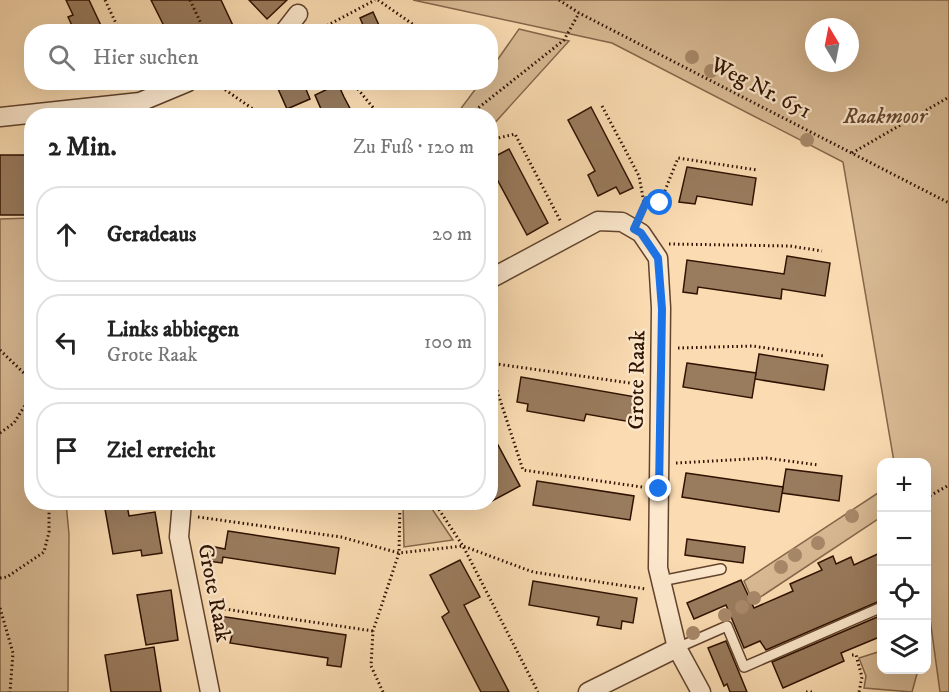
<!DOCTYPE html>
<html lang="de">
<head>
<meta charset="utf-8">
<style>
  body { margin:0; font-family:"IM FELL DW Pica",serif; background:#f6f6f6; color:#222 }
  .controls { position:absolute; right:18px; bottom:18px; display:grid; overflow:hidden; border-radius:12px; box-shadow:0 6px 24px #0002 }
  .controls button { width:54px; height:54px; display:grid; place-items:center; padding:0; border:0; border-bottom:2px solid #e0e0e0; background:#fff; color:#222; font:30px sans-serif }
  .compass { position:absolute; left:805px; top:18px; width:54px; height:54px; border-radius:50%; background:#fff; box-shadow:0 6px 24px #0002; rotate:350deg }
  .stop { position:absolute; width:18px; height:18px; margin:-14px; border:4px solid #1a73e8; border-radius:50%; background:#fff }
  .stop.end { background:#1a73e8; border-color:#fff; box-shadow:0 2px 6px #0008 }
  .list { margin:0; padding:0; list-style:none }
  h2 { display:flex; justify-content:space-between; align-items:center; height:78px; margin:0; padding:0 24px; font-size:26px }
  h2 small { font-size:20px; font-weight:400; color:#767676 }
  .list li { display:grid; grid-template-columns:39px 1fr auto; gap:18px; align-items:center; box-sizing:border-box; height:96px; margin:0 12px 12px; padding:0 12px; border:2px solid #e0e0e0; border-radius:24px }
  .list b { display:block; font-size:22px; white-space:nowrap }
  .list p { margin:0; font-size:20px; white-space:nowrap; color:#767676 }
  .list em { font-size:20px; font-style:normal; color:#767676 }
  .icon { flex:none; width:33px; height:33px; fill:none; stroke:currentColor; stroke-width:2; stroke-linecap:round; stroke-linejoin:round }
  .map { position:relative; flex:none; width:949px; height:692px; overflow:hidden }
  .search { position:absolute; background:#fff; box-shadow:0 6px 24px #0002; left:24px; top:24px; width:474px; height:66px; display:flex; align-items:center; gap:15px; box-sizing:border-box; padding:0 21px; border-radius:24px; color:#767676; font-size:22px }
  .panel { position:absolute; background:#fff; box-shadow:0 6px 24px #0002; left:24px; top:108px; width:474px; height:402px; border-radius:24px }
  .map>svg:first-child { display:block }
  .green { fill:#d8ba94; stroke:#84664a; stroke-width:1.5; fill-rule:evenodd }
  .building { fill:#997b5d; stroke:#2f1201; stroke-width:1.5 }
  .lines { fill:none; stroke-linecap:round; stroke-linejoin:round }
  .service-casing { stroke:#62442d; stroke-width:12 }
  .minor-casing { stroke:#62442d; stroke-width:21 }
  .path { stroke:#2f1201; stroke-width:3; stroke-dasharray:1.5 3; stroke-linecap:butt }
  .service { stroke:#fce8cd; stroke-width:9 }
  .minor { stroke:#fce8cd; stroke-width:18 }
  .tree { fill:#a78869 }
  .route { stroke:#1a73e8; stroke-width:8 }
  .labels { text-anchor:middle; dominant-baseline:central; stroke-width:4.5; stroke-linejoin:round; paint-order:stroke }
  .street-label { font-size:22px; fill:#2f1201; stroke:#fce8cd }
  .park-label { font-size:22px; font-style:italic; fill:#62442d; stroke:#fce8cd }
</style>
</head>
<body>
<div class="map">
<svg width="949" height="692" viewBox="0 0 949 692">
  <rect width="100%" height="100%" fill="#fbdcb2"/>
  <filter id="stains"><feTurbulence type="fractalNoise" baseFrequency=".00333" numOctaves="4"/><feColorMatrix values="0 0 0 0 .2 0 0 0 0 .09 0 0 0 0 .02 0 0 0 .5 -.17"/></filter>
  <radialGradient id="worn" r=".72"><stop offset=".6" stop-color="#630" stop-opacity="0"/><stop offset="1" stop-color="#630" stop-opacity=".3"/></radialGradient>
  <g class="green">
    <path d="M413,0h536v692h-9l-14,-103v-127h-32l-51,-300 -231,-119zM814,27h36v36h-36z"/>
    <polygon points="519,29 569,41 491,127 490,116 464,115 459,111 480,83 490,82 491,69"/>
    <polygon points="31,218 32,502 66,503 69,534 68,692 0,692 0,219"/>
    <polygon points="881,491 881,517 753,602 744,581"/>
    <polygon points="403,503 428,503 453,540 404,547"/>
    <polygon points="881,651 882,670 918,670 912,692 864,688 866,676 859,658"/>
  </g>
  <g class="building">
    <polygon points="66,0 89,0 104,32 75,32 68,17 73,15"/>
    <polygon points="151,0 221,0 236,32 167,32"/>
    <polygon points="249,0 287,0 267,19"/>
    <polygon points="373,12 382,32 366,32 360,18"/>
    <polygon points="275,82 303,82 310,99 287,109"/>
    <polygon points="338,84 344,97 354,116 324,116 315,95"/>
    <polygon points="591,107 633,188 620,194 616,187 598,196 588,175 595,171 568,120"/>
    <polygon points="509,149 548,223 527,235 490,166 490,159"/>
    <rect x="0" y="155" width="32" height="60"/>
    <polygon points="687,167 756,178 752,205 697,196 695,204 679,202"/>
    <polygon points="787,256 830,263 825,296 782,289 781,299 698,287 697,294 683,292 687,260 784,274"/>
    <polygon points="759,354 828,365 824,390 755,379"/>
    <polygon points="687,363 756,373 752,398 683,387"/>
    <polygon points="521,377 636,397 631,422 586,414 584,421 527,411 528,404 517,402"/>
    <polygon points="490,430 520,486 490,502"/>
    <polygon points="786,469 842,476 839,501 782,493"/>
    <polygon points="686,473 783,487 779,512 682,497"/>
    <polygon points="537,481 634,496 630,520 533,505"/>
    <polygon points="127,505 129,516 155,512 162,553 142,556 141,550 113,554 105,509"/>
    <polygon points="228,531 339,548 335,574 223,557 222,563 208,561 210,546 225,549"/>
    <polygon points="687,539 745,547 743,563 685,555"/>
    <polygon points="882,552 882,600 766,650 760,641 744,648 726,605 694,619 687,603 741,580 754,608 793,591 790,584 822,570 818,563 833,556 836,564 851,557 854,565"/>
    <polygon points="460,560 480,597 464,605 509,692 481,692 442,617 449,612 430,575"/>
    <polygon points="533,581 637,598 633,623 622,621 621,629 597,625 599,617 529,605"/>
    <polygon points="171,590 178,640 146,645 137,595"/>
    <polygon points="882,615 882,636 841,653 844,661 783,688 772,662"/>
    <polygon points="219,616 346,635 341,667 327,665 328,658 230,643 232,635 217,633"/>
    <polygon points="726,641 738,670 747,692 730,692 727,684 724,686 708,648"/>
    <polygon points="154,647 161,692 111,692 105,655"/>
  </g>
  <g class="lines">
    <g class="service-casing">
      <g id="service">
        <polyline points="661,581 721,569"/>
        <polyline points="677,648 727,626 744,667 882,607"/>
      </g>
    </g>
    <g class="minor-casing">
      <g id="minor">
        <polyline points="284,32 298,14"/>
        <polyline points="0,117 140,102 188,82"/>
        <polyline points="490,279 598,221 622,222 641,233 658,258 661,308 658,568 677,648 701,692"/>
        <polyline points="182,502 179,537 210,692"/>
        <polyline points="588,692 677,648"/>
      </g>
    </g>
    <g class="path">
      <polyline points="105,0 120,32"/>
      <polyline points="190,0 205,32"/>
      <polyline points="378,0 424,32"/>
      <polyline points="559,0 579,13 949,203"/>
      <polyline points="315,32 375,0"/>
      <polyline points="214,82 263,116"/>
      <polyline points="352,82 380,116"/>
      <polyline points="602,106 639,176 644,203"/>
      <polyline points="468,116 564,40 579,13"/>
      <polyline points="490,140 515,134 561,222"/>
      <polyline points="852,153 949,97"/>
      <polyline points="641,213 647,200 660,203 678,158 757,170"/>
      <polyline points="669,244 790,246 822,251"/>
      <polyline points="678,348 752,346 824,356"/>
      <polyline points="0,350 32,381"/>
      <polyline points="490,363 644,385"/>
      <polyline points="490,369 523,470 642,487"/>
      <polyline points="0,433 14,423 32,394"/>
      <polyline points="676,463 766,458 818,465"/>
      <polyline points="926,498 949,485"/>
      <polyline points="434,502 463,546 538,692"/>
      <polyline points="198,517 341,537 399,553 463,546 533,572 646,589"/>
      <polyline points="0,578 7,577 44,552 49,532 49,502"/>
      <polyline points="211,607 373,631"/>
      <polyline points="0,608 13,653 10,692"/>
      <polyline points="852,655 856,655 862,677 859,692"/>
      <polyline points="383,692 371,666 373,631 399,553 400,502"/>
      <polyline points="806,692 812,692"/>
    </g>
    <use href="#service" class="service"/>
    <use href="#minor" class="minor"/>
  </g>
  <g class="tree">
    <circle cx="692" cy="57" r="7"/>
    <circle cx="711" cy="71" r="7"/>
    <circle cx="807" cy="140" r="7"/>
    <circle cx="852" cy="516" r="7"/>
    <circle cx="818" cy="543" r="7"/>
    <circle cx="795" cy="555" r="7"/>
    <circle cx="781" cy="567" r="7"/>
    <circle cx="754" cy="598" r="7"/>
    <circle cx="742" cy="607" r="7"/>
    <circle cx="725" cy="615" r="7"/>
    <circle cx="693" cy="633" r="7"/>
  </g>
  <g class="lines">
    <polyline class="route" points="659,489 662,309 658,258 641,233 634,229 647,200 660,203"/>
  </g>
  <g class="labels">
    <g class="street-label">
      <text transform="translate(761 88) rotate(27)">Weg Nr. 651</text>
      <text transform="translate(637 380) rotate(-89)">Grote Raak</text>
      <text transform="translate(214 593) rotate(79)">Grote Raak</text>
    </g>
    <g class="park-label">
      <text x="885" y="116">Raakmoor</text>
    </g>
  </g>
  <rect width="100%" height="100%" filter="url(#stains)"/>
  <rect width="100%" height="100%" fill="url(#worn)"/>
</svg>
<div class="controls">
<button>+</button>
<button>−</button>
<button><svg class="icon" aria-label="locate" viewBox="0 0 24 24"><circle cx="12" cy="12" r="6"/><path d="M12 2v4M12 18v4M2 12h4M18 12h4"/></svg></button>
<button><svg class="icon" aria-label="layers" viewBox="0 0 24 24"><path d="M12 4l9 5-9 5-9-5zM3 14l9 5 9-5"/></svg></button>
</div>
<svg class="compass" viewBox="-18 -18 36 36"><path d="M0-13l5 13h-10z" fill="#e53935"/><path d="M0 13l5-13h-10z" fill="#767676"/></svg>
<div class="stop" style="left:660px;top:203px"></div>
<div class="stop end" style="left:659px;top:489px"></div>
<div class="search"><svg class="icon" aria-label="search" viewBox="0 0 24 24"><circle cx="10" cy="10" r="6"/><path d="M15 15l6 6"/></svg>Hier suchen</div>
<section class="panel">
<h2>2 Min.<small>Zu Fuß · 120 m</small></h2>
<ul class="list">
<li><svg class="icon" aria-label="ahead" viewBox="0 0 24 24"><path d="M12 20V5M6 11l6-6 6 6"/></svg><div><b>Geradeaus</b></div><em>20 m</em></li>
<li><svg class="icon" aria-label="left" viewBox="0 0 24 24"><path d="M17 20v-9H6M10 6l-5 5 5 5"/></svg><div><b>Links abbiegen</b><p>Grote Raak</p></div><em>100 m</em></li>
<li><svg class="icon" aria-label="arrive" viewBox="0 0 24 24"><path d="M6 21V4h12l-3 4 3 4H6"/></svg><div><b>Ziel erreicht</b></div></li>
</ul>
</section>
</div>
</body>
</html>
